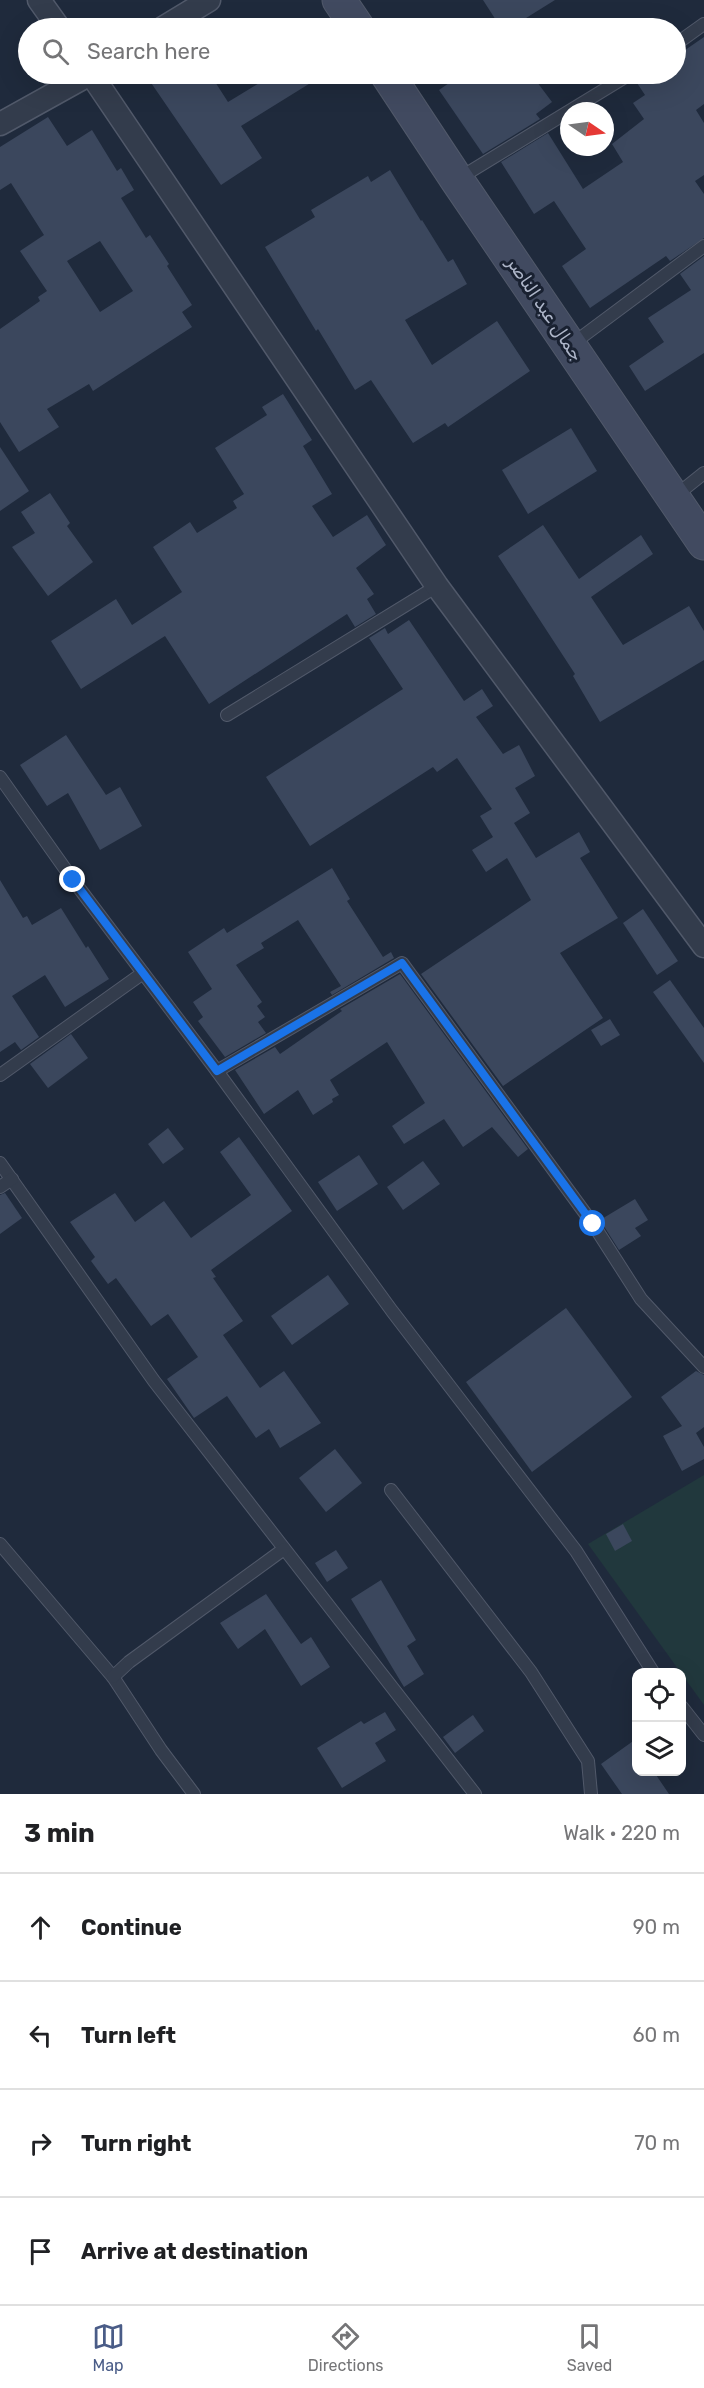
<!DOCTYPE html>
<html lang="en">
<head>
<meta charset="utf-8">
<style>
  body { margin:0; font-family:Rubik,Cairo,sans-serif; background:#f6f6f6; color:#202124 }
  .controls { position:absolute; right:18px; bottom:18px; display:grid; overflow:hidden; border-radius:12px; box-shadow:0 6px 24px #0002 }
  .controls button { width:54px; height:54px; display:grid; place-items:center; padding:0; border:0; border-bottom:2px solid #e0e0e0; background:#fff; color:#202124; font:30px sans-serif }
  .compass { position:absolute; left:560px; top:102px; width:54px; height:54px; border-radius:50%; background:#fff; box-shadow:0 6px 24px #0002; rotate:103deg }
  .stop { position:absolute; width:18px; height:18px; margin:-14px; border:4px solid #1a73e8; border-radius:50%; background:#fff }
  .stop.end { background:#1a73e8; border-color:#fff; box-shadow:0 2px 6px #0008 }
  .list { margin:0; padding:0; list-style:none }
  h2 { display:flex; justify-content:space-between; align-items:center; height:78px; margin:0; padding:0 24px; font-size:26px }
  h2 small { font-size:20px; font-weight:400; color:#757577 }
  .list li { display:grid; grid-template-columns:39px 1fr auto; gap:18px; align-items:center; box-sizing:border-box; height:108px; padding:0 24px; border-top:2px solid #e0e0e0 }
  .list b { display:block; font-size:22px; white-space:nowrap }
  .list em { font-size:20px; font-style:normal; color:#757577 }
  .icon { flex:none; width:33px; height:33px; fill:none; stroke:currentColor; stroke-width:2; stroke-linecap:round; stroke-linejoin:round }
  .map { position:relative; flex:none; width:704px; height:1794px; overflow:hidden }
  .search { position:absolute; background:#fff; box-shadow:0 6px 24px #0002; left:18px; right:18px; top:18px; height:66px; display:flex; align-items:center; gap:15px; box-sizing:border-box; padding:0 21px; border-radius:33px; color:#757577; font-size:22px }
  .sheet { height:510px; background:#fff }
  nav { display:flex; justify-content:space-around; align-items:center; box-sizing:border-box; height:84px; border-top:2px solid #e0e0e0; background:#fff; font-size:16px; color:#757577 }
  nav a { display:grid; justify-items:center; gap:3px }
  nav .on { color:#4a5c87 }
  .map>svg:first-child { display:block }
  .green { fill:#21383d }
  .building { fill:#3b475d; fill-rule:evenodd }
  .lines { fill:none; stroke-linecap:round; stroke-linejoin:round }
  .service-casing { stroke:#51596a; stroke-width:14 }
  .minor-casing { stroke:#51596a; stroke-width:25 }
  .secondary-casing { stroke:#51596a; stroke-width:35 }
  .service { stroke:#333c4c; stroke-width:12 }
  .minor { stroke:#333c4c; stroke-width:22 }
  .secondary { stroke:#414a60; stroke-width:33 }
  .route { stroke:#1a73e8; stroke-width:8 }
  .labels { text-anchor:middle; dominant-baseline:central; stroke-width:6; stroke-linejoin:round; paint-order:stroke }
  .street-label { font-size:18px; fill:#aeb6c9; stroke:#192131 }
</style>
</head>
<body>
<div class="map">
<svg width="704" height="1794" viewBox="0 0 704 1794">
  <rect width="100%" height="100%" fill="#1f2a3c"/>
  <polygon class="green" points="704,1475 704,1705 588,1544"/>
  <g class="building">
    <polygon points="483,0 555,0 510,28 501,28"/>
    <polygon points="704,37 704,104 696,110 704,123 704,175 695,181 704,194 704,238 670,261 666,256 590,308 562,266 586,249 554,201 534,214 501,162 548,133 583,189 623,162 612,144 644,119 633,103 645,95 637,83 650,74 675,74 675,57"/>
    <polygon points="145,74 210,74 228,102 274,74 325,74 241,126 262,158 221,185"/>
    <polygon points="462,74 531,74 552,102 536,114 540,119 483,154 439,90"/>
    <path d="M48,117l19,29 25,-16 25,41 4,-3 13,22 -13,8 25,40 4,-3 19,29 -2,2 25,39 -10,7 10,15 -99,64 -4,-7 -42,25 12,18 -40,25 -19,-30v-93l40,-28 -2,-4 9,-6 -27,-40 24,-16 -33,-52 -11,7v-43zM100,241l33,50 -33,21 -33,-51z"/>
    <polygon points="390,170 421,221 422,220 448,262 453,259 467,284 405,320 432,365 497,321 530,371 448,427 445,423 413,443 371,380 355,390 318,329 316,331 265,247 315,217 311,210 368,176 371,182"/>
    <polygon points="704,256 704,353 645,391 629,366 664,342 648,318 691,290 680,274"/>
    <polygon points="283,394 312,440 303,446 332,494 312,506 333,537 367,515 386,545 356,568 374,594 367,599 376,614 355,627 347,614 209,704 165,636 81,689 51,641 116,599 132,625 182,592 153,547 190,522 197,533 237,508 233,501 244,494 215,448 267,415 262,407"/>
    <polygon points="571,428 597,471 528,514 502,470"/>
    <polygon points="0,447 29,491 0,511"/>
    <polygon points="50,493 70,523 67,526 93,562 48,596 12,547 35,533 21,512"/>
    <polygon points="543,525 579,579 641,535 653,554 591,597 623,645 689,606 704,631 704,660 600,722 573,676 575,674 498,556"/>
    <polygon points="409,620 464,701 482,689 493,706 476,717 503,754 519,745 535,776 515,788 530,813 514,823 536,858 579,832 590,852 580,858 618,918 560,953 603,1018 503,1086 421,974 531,900 507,858 486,872 472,850 493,837 480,816 492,809 457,758 437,772 433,767 310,846 266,777 403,689 369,638 385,628 388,634"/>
    <polygon points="66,735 106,795 120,787 142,826 100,850 68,793 47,806 20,765"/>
    <polygon points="332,868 350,899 347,901 383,957 391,952 394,958 332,995 330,992 341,986 298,920 261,943 264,948 236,965 262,1002 257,1006 265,1017 258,1022 266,1033 225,1057 198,1021 203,1017 193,1002 212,989 188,952 224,928 227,933"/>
    <polygon points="0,880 23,918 27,916 32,925 61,908 86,948 88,946 109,979 65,1007 45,975 12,996 39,1037 21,1050 15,1042 0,1052"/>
    <polygon points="643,909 678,961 657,975 623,923"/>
    <polygon points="400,974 528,1149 518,1157 492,1127 463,1147 444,1119 404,1144 392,1126 425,1103 387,1042 330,1080 339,1095 332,1099 333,1102 313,1115 298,1090 264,1114 235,1070 275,1047 280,1054 342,1011 340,1009"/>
    <polygon points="670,980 704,1028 704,1063 653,992"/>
    <polygon points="610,1019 620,1035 601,1046 591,1030"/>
    <polygon points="71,1034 88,1058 48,1088 30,1064"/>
    <polygon points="168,1128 184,1149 163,1164 148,1144"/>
    <polygon points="239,1137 292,1211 211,1270 216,1277 213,1278 243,1321 223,1335 260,1388 284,1371 321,1423 280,1448 269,1429 256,1438 227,1396 194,1418 167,1379 198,1357 168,1314 151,1326 116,1278 108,1284 91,1261 95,1257 70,1222 115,1193 135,1222 164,1201 191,1238 251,1195 220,1152"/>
    <polygon points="359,1155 378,1184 337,1211 318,1182"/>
    <polygon points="423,1161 440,1184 403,1210 387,1187"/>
    <polygon points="5,1193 22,1218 0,1234 0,1195"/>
    <polygon points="635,1199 648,1220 635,1228 641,1236 619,1250 600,1220"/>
    <polygon points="328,1275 349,1304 292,1345 271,1316"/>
    <polygon points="566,1308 632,1397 532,1472 466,1382"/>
    <polygon points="696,1371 704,1375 704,1427 696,1433 704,1447 704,1459 682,1471 663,1436 682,1426 661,1397"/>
    <polygon points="335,1449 362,1483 326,1512 299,1478"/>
    <polygon points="623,1524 632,1541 615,1551 606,1534"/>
    <polygon points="336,1550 348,1568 327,1582 315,1563"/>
    <polygon points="381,1580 416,1640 407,1646 424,1674 404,1687 351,1599"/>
    <polygon points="266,1594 301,1644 311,1637 330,1667 301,1686 265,1629 238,1649 220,1623"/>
    <polygon points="385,1712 396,1730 375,1743 386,1761 342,1788 317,1748 361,1721 364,1724"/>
    <polygon points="473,1715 484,1731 455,1753 443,1737"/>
    <polygon points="636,1739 636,1772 654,1772 669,1794 622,1794 601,1764"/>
  </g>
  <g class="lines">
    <g class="service-casing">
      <g id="service">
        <polyline points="676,44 704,24"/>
        <polyline points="458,179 630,74"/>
        <polyline points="571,345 704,246"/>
        <polyline points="674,497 704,473"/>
        <polyline points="227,715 437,586"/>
        <polyline points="0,777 73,880 217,1071 392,1311 576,1551 653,1672"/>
        <polyline points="217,1071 402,963 593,1224 641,1299 704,1367"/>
        <polyline points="0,1075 143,973"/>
        <polyline points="0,1163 154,1381 475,1794"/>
        <polyline points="0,1187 12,1179"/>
        <polyline points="391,1490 531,1672 588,1761 591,1794"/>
        <polyline points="0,1544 113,1677 161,1750 194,1794"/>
        <polyline points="113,1677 129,1662 284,1549"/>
        <polyline points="682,1707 704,1735"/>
      </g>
    </g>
    <g class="minor-casing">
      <g id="minor">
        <polyline points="39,0 59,28"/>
        <polyline points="163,28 209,0"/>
        <polyline points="91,74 437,586 704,946"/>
        <polyline points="0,124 90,74"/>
      </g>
    </g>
    <g class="secondary-casing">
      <g id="secondary">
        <polyline points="339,0 358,28"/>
        <polyline points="387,74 457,180 704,543"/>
      </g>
    </g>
    <use href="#service" class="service"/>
    <use href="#minor" class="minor"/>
    <use href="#secondary" class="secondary"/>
  </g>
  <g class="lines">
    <polyline class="route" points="73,880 217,1071 402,963 593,1224"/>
  </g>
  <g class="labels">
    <g class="street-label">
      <text transform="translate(545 309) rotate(56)">جمال عبد الناصر</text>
    </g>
  </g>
</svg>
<div class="controls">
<button><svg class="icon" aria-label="locate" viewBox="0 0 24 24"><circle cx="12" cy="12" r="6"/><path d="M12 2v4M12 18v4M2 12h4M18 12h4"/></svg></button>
<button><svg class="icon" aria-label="layers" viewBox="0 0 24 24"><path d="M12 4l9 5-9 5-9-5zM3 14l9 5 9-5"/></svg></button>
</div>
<svg class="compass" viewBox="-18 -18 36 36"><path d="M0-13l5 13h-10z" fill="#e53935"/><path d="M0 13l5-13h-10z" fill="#757577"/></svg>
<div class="stop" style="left:593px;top:1224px"></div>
<div class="stop end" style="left:73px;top:880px"></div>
<div class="search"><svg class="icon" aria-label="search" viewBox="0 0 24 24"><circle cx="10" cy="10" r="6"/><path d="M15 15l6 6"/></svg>Search here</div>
</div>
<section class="sheet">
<h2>3 min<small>Walk · 220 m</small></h2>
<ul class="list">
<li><svg class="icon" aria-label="ahead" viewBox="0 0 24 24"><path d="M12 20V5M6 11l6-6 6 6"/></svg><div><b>Continue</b></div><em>90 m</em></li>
<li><svg class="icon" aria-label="left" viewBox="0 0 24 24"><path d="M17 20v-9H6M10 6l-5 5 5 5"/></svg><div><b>Turn left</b></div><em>60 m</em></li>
<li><svg class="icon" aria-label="right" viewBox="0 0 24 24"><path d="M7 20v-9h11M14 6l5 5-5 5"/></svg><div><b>Turn right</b></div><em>70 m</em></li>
<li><svg class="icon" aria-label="arrive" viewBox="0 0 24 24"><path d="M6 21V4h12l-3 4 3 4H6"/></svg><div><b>Arrive at destination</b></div></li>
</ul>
</section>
<nav>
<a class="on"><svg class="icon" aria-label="map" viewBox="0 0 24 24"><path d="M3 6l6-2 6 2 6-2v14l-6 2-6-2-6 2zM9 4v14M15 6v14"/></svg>Map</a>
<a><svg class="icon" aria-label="directions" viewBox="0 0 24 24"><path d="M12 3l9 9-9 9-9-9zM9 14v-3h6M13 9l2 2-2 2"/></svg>Directions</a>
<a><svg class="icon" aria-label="saved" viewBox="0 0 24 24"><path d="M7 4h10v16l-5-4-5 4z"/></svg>Saved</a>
</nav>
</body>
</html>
